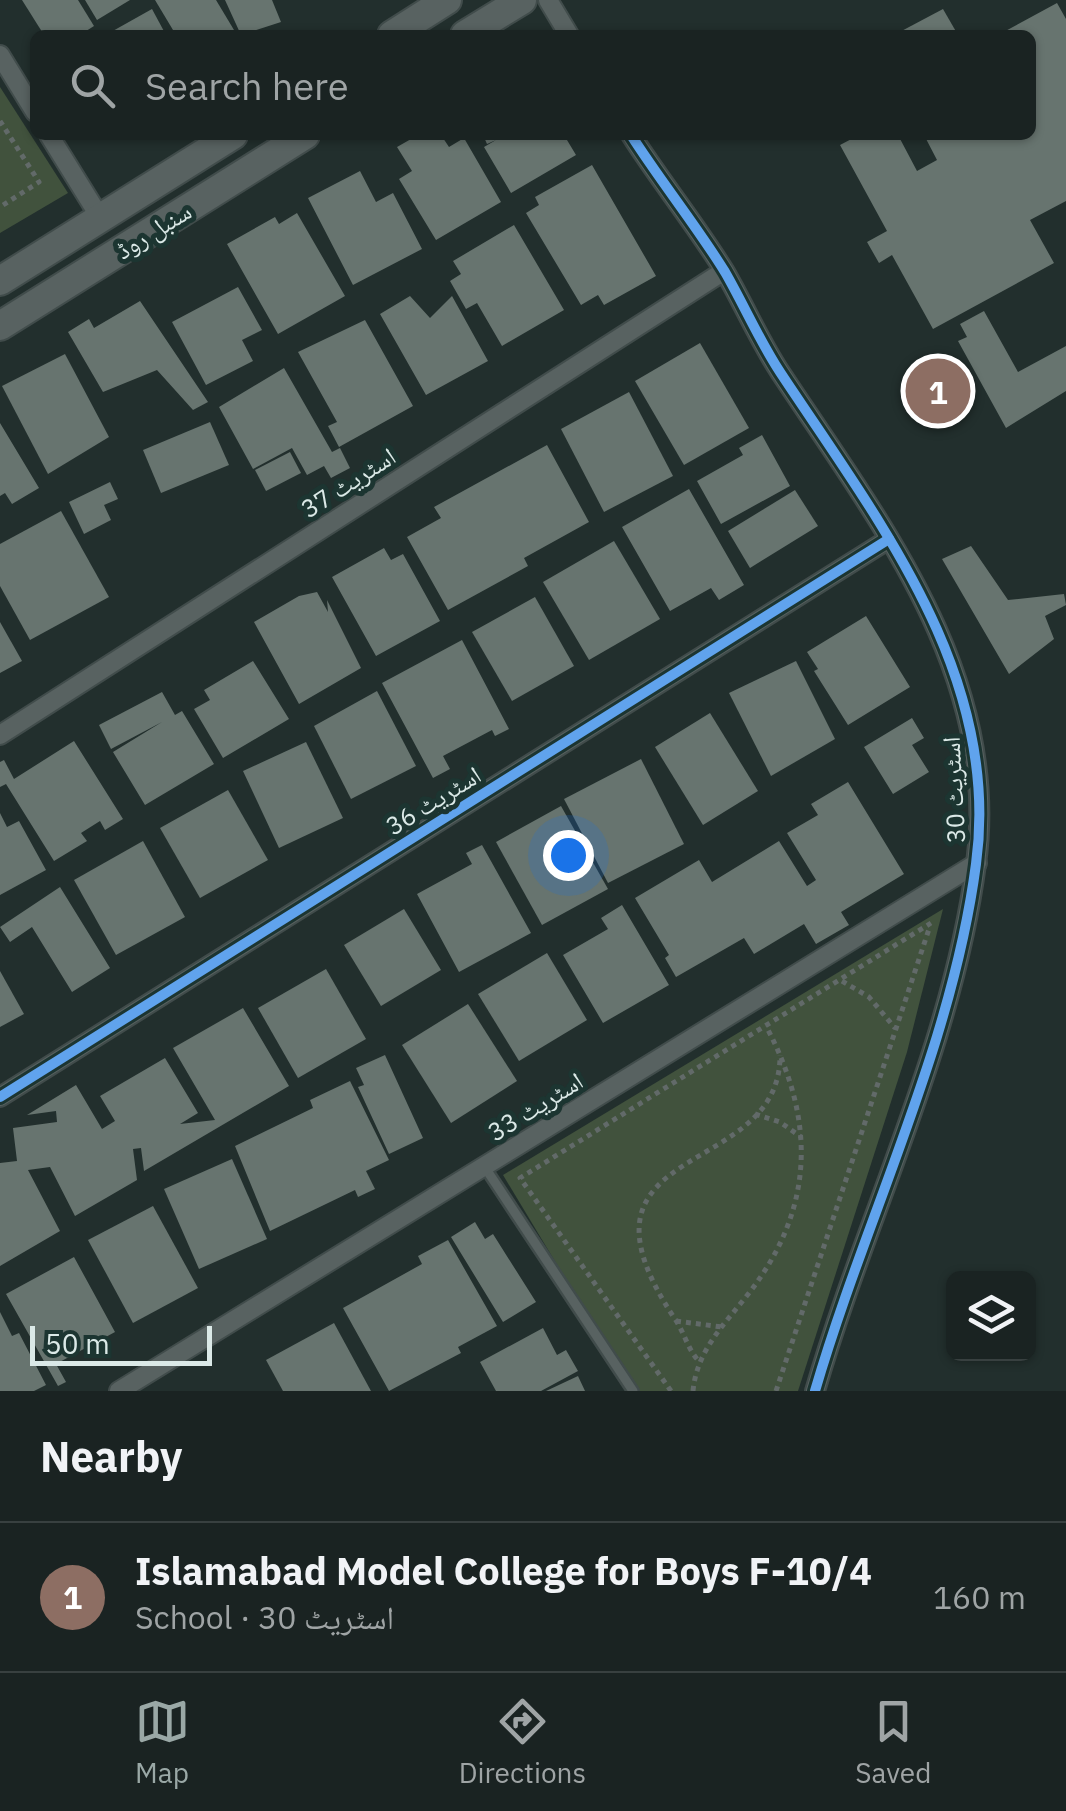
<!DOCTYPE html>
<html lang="en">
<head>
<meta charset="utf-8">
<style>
  body { margin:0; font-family:"IBM Plex Sans","Noto Naskh Arabic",sans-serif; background:#272f2f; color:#f1f3f6 }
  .controls { position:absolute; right:30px; bottom:30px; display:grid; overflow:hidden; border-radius:15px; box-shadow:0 2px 8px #0004 }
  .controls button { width:90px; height:90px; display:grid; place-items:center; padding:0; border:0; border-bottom:2px solid #384040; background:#1a2322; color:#f1f3f6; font:50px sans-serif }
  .scale { position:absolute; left:30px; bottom:25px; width:182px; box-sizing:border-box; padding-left:10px; border:5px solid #dbe9e7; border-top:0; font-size:28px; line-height:35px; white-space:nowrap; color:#dbe9e7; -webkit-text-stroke:8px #1c3531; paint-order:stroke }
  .you { position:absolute; left:568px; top:855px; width:35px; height:35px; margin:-25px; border:8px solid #fff; border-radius:50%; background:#1a73e8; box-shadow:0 0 0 15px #1a73e833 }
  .badge { display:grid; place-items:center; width:65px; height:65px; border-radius:50%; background:#9aa8a6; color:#fff; font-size:32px; font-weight:700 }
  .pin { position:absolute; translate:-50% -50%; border:5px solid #fff; box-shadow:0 2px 10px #0006 }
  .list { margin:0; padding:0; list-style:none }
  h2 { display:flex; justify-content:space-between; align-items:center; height:130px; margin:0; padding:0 40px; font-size:42px }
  h2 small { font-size:32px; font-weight:400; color:#9fa4a5 }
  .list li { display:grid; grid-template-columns:65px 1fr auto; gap:30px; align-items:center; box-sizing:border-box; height:150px; padding:0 40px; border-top:2px solid #384040 }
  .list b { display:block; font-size:38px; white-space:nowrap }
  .list p { margin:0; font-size:32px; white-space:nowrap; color:#9fa4a5 }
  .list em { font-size:32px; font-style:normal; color:#9fa4a5 }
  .icon { flex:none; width:55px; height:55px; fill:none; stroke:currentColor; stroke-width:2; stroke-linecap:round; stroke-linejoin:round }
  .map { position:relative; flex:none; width:1066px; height:1391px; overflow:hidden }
  .search { position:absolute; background:#1a2322; box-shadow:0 2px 8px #0004; left:30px; right:30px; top:30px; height:110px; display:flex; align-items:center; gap:25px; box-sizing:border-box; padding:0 35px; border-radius:15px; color:#9fa4a5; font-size:38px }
  .sheet { height:280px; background:#1a2322 }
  nav { display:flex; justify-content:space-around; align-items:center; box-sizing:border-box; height:140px; border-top:2px solid #384040; background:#1a2322; font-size:28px; color:#9fa4a5 }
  nav a { display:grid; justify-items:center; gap:5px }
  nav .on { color:#9aa8a6 }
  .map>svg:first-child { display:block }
  .green { fill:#41523d }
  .building { fill:#67746f }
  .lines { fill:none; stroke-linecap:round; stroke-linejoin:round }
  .lane-casing { stroke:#414c4b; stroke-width:14 }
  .street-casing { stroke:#414c4b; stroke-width:22 }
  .secondary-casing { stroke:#414c4b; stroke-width:32 }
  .path { stroke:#626a69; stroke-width:5; stroke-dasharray:5 5; stroke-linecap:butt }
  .lane { stroke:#586261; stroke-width:9 }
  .street { stroke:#586261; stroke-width:18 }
  .secondary { stroke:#586261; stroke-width:28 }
  .cycleway-casing { stroke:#1c3531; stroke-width:16 }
  .cycleway { stroke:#60a3ed; stroke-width:10 }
  .labels { text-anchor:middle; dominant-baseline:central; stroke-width:10; stroke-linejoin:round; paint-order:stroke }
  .street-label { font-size:25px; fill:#dbe9e7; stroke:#1c3531 }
</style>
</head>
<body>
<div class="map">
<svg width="1066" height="1391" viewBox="0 0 1066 1391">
  <rect width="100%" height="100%" fill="#222f2d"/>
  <g class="green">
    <polygon points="0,87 68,193 0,233"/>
    <polygon points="943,909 907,1052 798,1391 633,1391 503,1175"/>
  </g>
  <g class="building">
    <polygon points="22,0 78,0 94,26 80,35 44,35"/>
    <polygon points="85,0 130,0 97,20"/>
    <polygon points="155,0 216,0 237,35 176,35"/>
    <polygon points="225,0 272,0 281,22 241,35"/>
    <polygon points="1057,3 1066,19 1066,201 1030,220 1054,263 933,329 892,255 879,263 867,242 887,231 840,145 859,135 898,135 917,171 937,160 924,135 1031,135 1031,35 998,35"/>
    <polygon points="152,9 166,35 113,35 111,32"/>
    <polygon points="943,9 958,35 894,35"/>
    <polygon points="418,135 441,135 449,147 464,138 501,202 436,240 399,179 412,171 397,147"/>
    <polygon points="483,135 564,135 576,155 511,193 484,147 496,140 487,144"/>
    <polygon points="592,165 656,276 604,305 598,295 581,305 526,213 539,205 535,197"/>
    <polygon points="360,171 376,202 393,193 422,249 353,285 308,198"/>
    <polygon points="297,213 345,296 278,334 227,244 275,217 279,224"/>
    <polygon points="514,225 564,310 502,346 477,303 466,309 450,281 461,274 453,261"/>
    <polygon points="238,287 262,330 242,340 253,361 206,385 172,322"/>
    <polygon points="410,296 430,318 452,296 488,361 426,395 380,314"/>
    <polygon points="140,301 208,402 193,410 157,370 103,392 68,332 89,319 94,328"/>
    <polygon points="984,311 1018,372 1066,346 1066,391 1006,428 958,341 967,337 960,324"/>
    <polygon points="365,320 413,406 339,447 328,426 337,422 298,352"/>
    <polygon points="700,343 749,428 684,465 635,381"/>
    <polygon points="65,354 109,437 48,474 2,386"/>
    <polygon points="284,368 332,452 340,448 350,468 331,478 324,466 307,475 292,448 253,469 219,407"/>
    <polygon points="629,392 673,476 604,512 561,429"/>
    <polygon points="210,422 229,465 161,493 143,450"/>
    <polygon points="0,423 39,488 12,504 5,493 0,496"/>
    <polygon points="762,435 790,486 721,524 697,481 743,455 739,448"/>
    <polygon points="547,445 589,522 524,558 528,566 448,610 407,537 441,518 434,507"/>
    <polygon points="290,452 301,473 266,491 255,470"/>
    <polygon points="110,482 118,499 104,505 111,520 84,534 69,502"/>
    <polygon points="689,489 744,585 719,600 711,588 670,611 622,527"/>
    <polygon points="795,490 818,526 750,568 728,531"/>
    <polygon points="61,511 109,597 30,640 0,586 0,544"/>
    <polygon points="614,541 660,619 589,660 543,582"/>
    <polygon points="971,546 1008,600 1064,594 1066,605 1045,616 1054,639 1009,674 942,559"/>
    <polygon points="384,548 391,560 403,554 440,621 376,656 332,577"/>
    <polygon points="317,592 328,612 327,600 361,668 299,704 254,622 299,596"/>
    <polygon points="535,597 574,666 512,701 472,632"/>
    <polygon points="866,616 910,687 848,725 814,671 818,669 807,652"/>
    <polygon points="0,622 22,661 0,673"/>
    <polygon points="462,640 509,729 495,736 492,730 443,756 450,769 433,778 382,683"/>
    <polygon points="253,661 289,719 223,758 194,709 210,700 204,690"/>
    <polygon points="796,661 835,739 771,776 729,693"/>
    <polygon points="377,691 416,766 351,799 314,726"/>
    <polygon points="162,692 175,715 182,711 214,764 145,805 113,752 162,722 111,749 99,725"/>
    <polygon points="710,713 758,791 703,825 655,747"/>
    <polygon points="912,718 924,738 912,745 929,772 893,794 864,747"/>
    <polygon points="74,741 123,819 105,830 100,821 81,833 87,841 54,861 6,784 0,787 0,762 4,760 14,779"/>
    <polygon points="306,742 343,818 279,848 243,771"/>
    <polygon points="641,759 684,844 608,883 564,799"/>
    <polygon points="848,782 904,874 841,912 849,925 816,944 804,924 754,954 744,938 676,977 665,958 669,955 635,898 699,860 712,882 779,841 807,886 816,880 787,833 818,815 811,804"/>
    <polygon points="228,790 268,860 200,898 160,828"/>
    <polygon points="561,806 608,889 542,925 496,842"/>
    <polygon points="0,813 7,827 19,821 46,870 0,895"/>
    <polygon points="143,841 185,917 116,955 74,880"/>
    <polygon points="482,845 531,933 459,972 417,894 472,864 466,853"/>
    <polygon points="60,887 110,968 72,992 32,927 10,942 0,927"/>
    <polygon points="622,905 669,985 603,1023 563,955 608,929 601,918"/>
    <polygon points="404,909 441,970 381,1006 344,945"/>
    <polygon points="547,953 587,1020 519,1061 478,994"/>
    <polygon points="326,969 366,1039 298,1078 258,1008"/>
    <polygon points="0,971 24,1014 0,1027"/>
    <polygon points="468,1004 517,1081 451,1123 402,1045"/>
    <polygon points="243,1008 289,1086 144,1171 141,1148 133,1149 137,1180 75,1216 50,1167 28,1170 60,1231 0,1266 0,1163 17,1161 13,1128 57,1122 56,1111 27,1115 76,1085 102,1129 115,1121 100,1096 165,1058 198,1113 180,1124 215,1120 173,1048"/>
    <polygon points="385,1055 423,1138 389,1154 358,1087 364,1085 356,1068"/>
    <polygon points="350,1081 389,1160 366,1171 375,1189 358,1197 355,1190 270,1231 235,1146 313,1108 310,1100"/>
    <polygon points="232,1159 267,1239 199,1269 164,1189"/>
    <polygon points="153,1206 198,1288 133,1323 88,1240"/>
    <polygon points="475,1222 485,1239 493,1234 536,1302 503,1322 451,1237"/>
    <polygon points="448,1240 497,1326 458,1347 461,1353 389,1391 343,1308 422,1264 418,1256"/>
    <polygon points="74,1257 115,1332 56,1364 66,1382 58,1386 6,1294"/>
    <polygon points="0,1312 12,1336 19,1333 46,1385 34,1391 0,1391"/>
    <polygon points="334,1323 371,1391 283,1391 266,1360"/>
    <polygon points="543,1328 557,1355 566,1350 578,1371 541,1391 496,1391 480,1362"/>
    <polygon points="578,1376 585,1391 546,1391"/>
  </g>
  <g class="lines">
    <g class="lane-casing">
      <polyline id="lane" points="484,1166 633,1391"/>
    </g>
    <g class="street-casing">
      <g id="street">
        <polyline points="548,0 569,35"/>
        <polyline points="0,55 35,112"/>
        <polyline points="49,135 101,219"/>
        <path d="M631,135c30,47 65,90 94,137 19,33 34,68 55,100 97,147 222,303 196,492 -24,183 -110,352 -161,527"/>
        <polyline points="0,735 724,271"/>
        <polyline points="0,1097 889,539"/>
        <polyline points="119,1391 977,863"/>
      </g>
    </g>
    <g class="secondary-casing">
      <g id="secondary">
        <polyline points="392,35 447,0"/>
        <polyline points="465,35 522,0"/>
        <polyline points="0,281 233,135"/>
        <polyline points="0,326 305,135"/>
      </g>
    </g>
    <g class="path">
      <polyline points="0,121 39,182 0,207"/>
      <polyline points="842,981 869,997 895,1028"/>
      <polyline points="755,1114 780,1122 801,1137"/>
      <polyline points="676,1321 722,1327"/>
      <path d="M697,1359c-10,-12 -13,-27 -22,-40 -122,-182 106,-137 105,-264"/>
      <polyline points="671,1391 520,1178 931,923"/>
      <path d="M693,1391c4,-41 31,-66 56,-98 66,-85 67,-173 17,-267"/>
      <polyline points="776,1391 930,926"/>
    </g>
    <use href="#lane" class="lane"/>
    <use href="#street" class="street"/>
    <use href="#secondary" class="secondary"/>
    <g class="cycleway-casing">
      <g id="cycleway">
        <path d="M631,135c30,47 65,90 94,137 19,33 34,68 55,100 97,147 222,303 196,492 -24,183 -110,352 -161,527"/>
        <polyline points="0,1097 889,539"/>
      </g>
    </g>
    <use href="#cycleway" class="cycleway"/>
  </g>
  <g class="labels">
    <g class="street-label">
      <text transform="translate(153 230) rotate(-32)">سنبل روڈ</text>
      <text transform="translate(348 482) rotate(-33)">اسٹریٹ 37</text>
      <text transform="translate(953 790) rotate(-93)">اسٹریٹ 30</text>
      <text transform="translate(433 800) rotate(-32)">اسٹریٹ 36</text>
      <text transform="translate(535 1106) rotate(-32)">اسٹریٹ 33</text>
    </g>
  </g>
</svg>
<div class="controls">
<button><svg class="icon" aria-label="layers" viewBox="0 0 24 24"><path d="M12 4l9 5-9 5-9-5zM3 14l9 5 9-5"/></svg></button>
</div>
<div class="scale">50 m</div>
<div class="you"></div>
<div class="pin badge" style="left:938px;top:391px;background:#8d6e63">1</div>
<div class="search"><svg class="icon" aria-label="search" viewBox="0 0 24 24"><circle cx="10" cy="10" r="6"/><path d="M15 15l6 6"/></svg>Search here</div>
</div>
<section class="sheet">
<h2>Nearby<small></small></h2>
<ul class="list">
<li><span class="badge" style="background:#8d6e63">1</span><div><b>Islamabad Model College for Boys F-10/4</b><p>School · اسٹریٹ 30</p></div><em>160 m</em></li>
</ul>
</section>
<nav>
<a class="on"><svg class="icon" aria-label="map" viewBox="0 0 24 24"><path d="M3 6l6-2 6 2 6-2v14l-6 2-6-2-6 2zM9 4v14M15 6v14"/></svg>Map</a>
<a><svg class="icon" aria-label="directions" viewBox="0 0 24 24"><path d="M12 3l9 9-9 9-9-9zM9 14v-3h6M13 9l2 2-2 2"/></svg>Directions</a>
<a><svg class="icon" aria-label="saved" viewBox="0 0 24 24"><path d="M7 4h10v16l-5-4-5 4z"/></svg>Saved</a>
</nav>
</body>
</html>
